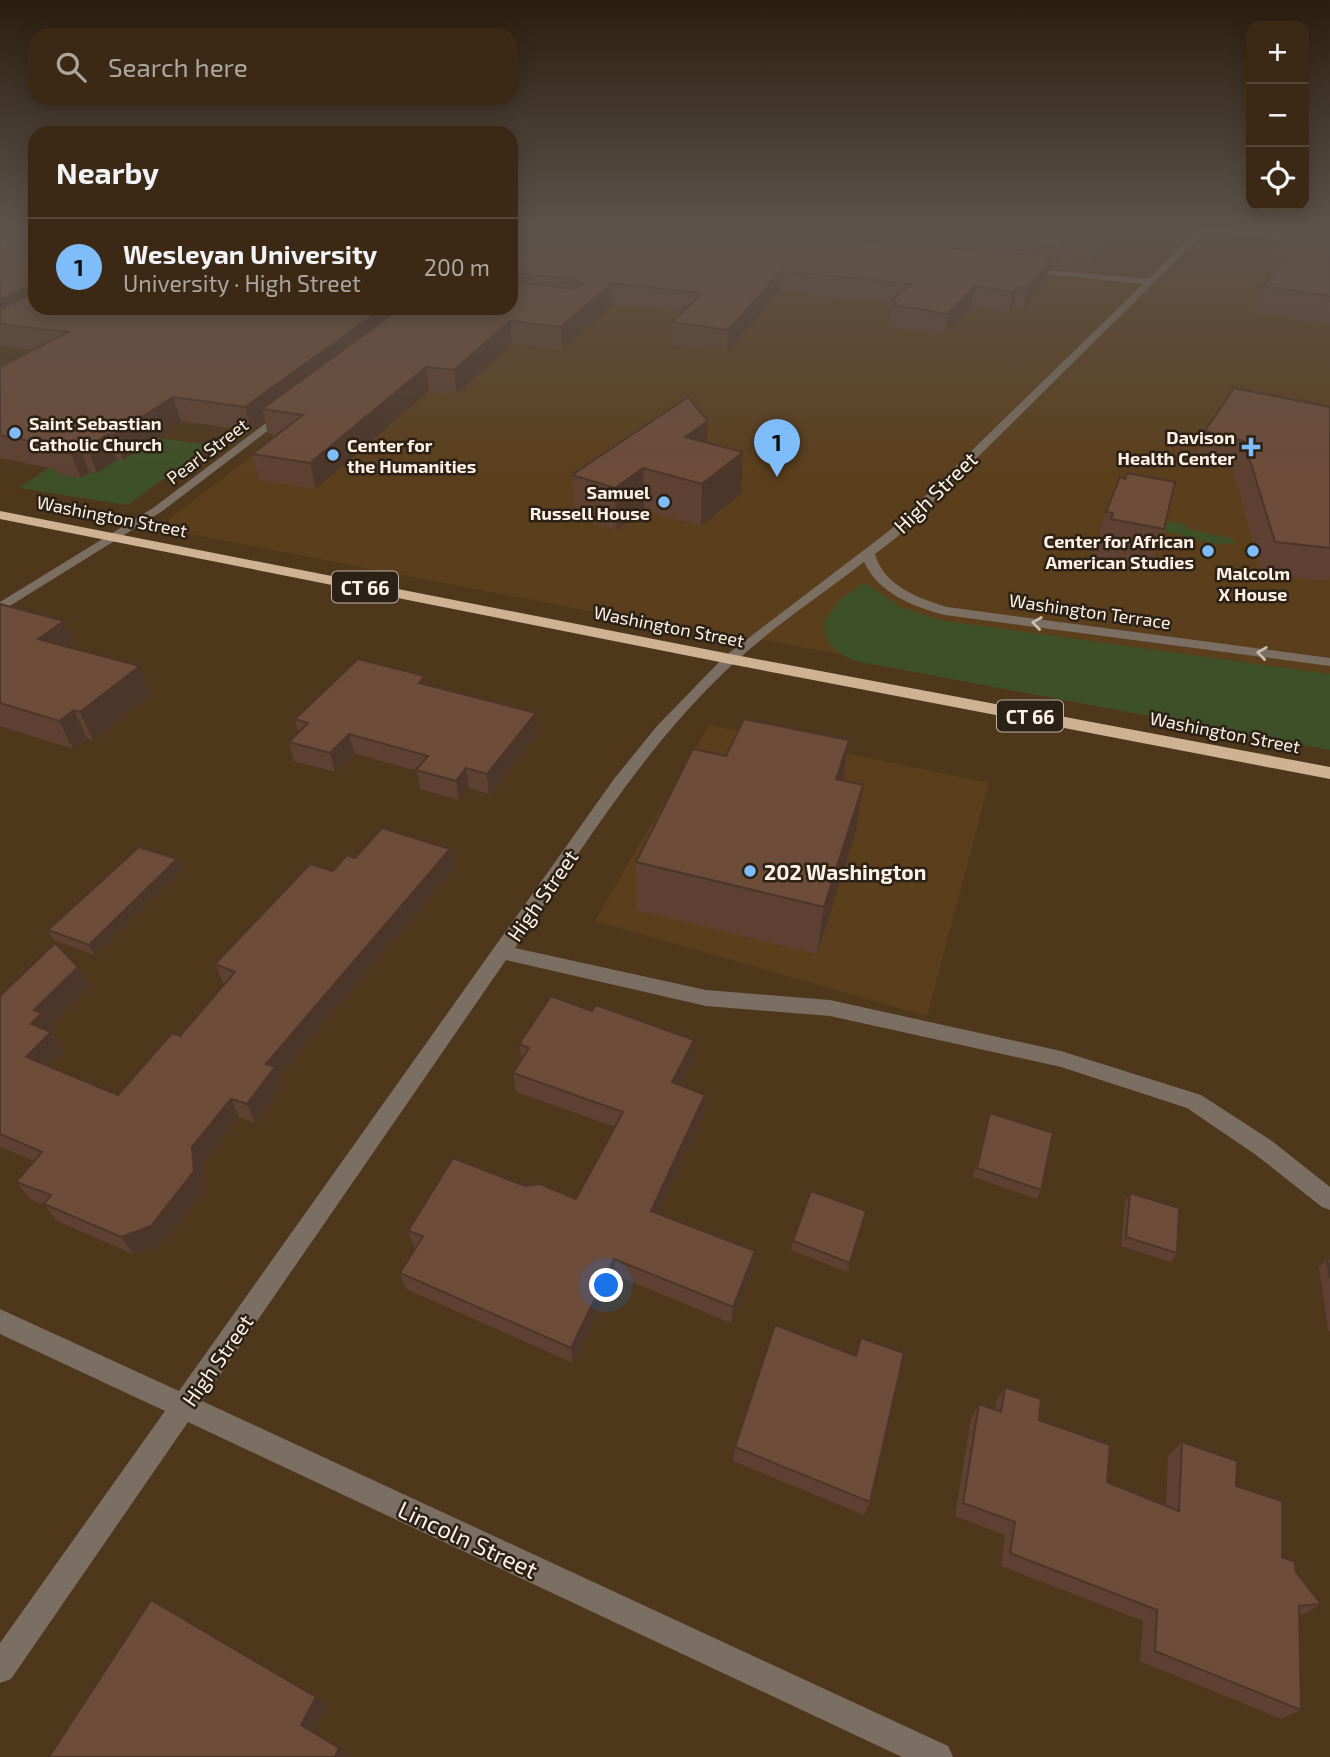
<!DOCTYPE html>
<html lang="en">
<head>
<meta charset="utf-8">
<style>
  body { margin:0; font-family:"Exo 2",sans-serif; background:#42311e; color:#f1f3f6 }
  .controls { position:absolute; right:21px; top:21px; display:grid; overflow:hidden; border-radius:14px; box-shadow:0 4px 18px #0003 }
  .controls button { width:63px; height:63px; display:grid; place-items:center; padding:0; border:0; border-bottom:2px solid #544534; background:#3b2915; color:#f1f3f6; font:35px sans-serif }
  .you { position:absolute; left:607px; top:1286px; width:24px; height:24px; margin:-18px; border:5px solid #fff; border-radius:50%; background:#1a73e8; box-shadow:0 0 0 10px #1a73e833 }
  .badge { display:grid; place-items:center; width:46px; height:46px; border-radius:50%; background:#7fbdfa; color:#111; font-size:23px; font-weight:700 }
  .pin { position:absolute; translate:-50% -58px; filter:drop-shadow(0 2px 4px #0008) }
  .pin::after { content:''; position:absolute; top:37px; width:24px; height:21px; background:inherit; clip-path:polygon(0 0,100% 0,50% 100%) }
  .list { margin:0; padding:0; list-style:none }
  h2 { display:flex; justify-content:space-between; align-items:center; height:91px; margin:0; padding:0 28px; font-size:30px }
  h2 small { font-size:23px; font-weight:400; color:#aca6a0 }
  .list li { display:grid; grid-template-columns:46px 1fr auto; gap:21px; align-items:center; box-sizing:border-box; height:98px; padding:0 28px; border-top:2px solid #544534 }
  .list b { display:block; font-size:26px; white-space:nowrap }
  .list p { margin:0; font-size:23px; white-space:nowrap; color:#aca6a0 }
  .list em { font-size:23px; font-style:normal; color:#aca6a0 }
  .icon { flex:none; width:38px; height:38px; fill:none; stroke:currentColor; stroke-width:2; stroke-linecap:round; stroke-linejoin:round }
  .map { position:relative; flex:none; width:1330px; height:1757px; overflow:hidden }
  .search { position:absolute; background:#3b2915; box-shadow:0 4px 18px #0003; left:28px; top:28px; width:490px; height:77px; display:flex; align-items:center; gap:18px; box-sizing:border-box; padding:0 24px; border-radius:21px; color:#aca6a0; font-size:26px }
  .panel { position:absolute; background:#3b2915; box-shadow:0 4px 18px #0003; left:28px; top:126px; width:490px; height:189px; border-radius:21px }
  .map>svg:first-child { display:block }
  .built { fill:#5b3f1d }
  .green { fill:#3e5027 }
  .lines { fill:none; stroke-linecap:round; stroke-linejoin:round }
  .minor { fill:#7a6f62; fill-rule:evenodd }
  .highway { fill:#ceb293; fill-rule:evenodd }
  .wall { fill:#5e4132 }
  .shaded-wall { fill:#4c3529 }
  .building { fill:#6d4c3a; stroke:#4c3529; stroke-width:2 }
  .oneway { stroke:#c9bdb1 }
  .poi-dot { fill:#7fbdfa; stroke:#2c2115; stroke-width:2.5 }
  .labels { text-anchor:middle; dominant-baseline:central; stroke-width:5; stroke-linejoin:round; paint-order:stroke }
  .far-poi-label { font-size:18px; font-weight:bold; fill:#fdf1e5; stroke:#2c2115; text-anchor:end }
  .far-street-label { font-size:18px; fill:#fdf1e5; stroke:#2c2115 }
  .shield { fill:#2c2115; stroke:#beb3a7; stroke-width:2 }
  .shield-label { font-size:19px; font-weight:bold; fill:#fdf1e5 }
  .street-label { font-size:21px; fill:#fdf1e5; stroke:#2c2115 }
  .poi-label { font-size:21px; font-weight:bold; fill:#fdf1e5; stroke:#2c2115; text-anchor:start }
  .near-street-label { font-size:24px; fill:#fdf1e5; stroke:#2c2115 }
</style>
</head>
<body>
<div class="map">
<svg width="1330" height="1757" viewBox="0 0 1330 1757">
  <rect width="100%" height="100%" fill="#4f371c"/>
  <g class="built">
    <polygon points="531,228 1330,228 1330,750 882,666 856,661 840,654 691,627 672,627 180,532 168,524 168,520 282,433 511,308"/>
    <polygon points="709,725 989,783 927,1016 595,921"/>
  </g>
  <g class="green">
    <polygon points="151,437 211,445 127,505 19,488 49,468 81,478 90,472 97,473"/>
    <polygon points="1146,518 1186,524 1189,529 1233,539 1235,544 1222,543 1221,545 1184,538 1184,535 1161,531"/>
    <path d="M862,584h5l33,23 39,13 391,54v76l-474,-89c-19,-7 -32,-17 -32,-39l15,-22z"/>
  </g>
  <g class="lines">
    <g class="minor">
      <path d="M1200,228l130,9v4l-126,-8 -307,304 -22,17c9,32 43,44 72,53l383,51v8l-385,-51c-31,-8 -67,-22 -81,-53 -43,33 -90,64 -130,101 -88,81 -152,186 -219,285l191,42 124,10 231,51 140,44 71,46 58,46v23l-8,-3 -66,-52 -69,-47 -126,-41 -231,-51 -124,-10 -200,-46 -304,441 746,345 5,11h-51l-714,-335 -177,257 -11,4v-40l165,-232 -165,-77v-25l179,82 435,-612 43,-53 68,-70 164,-125 254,-247 -118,-12 -3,-4 126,11z"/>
      <polygon points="282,411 291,413 161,512 0,612 0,602 153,508"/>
    </g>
    <polygon class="highway" points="0,511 730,654 1330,767 1330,779 730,664 0,519"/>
  </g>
  <g class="wall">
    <polygon points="0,228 35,228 35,308 511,308 511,228 1135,228 1097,264 1089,265 1060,261 1055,268 1050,267 1047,278 1023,310 1013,308 1008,313 971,307 944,336 891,327 891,324 888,324 891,303 779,292 727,352 672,345 672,322 682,312 613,304 562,350 512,343 457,394 429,391 316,489 259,480 252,454 277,435 268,434 265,421 251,431 181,421 123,460 117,459 97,473 89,472 81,478 58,474 55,469 0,458 0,367 34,350 0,345"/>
    <polygon points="1330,228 1330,325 1254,312 1263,286 1288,255 1276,254 1284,230"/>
    <polygon points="1330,407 1330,577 1328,581 1262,574 1233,470 1195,460 1205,431"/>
    <polygon points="707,443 741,494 701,526 644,510 617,530 575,518 572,475"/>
    <polygon points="1120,477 1164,529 1149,572 1098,562 1099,556 1093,555 1106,512"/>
    <polygon points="0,604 76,648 75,649 151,694 93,740 87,738 73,749 0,726"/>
    <polygon points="425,676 427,685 536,713 538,732 489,794 469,788 459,800 420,789 417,771 354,753 335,772 294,761 289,742 298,732 295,719"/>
    <polygon points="843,780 856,832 817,954 637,910 636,862"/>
    <polygon points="450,849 454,868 279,1076 283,1085 255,1123 239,1117 202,1165 204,1189 163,1243 133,1254 57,1221 45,1205 30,1199 16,1182 34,1161 0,1147 0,996 78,967 89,986 50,1025 54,1032 52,1034 63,1051 48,1066 118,1095 180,1036 225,984 223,983 215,964 333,871 355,858"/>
    <polygon points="177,859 182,869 94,955 54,940 48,930"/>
    <polygon points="519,1044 694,1058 680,1085 705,1095 704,1113 658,1213 753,1268 731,1323 615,1275 573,1363 406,1289 400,1273 415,1248 414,1247 408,1231 525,1186 576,1199 615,1127 516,1092 513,1073 522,1059"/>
    <polygon points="990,1113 1041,1190 1037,1199 973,1177 987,1122"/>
    <polygon points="1130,1193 1177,1253 1171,1262 1121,1246 1125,1202"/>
    <polygon points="863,1220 847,1272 791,1250 793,1241"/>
    <polygon points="1327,1259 1330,1259 1330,1331 1328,1330 1319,1267"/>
    <polygon points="861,1338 870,1502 864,1515 733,1461 735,1447 855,1356"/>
    <polygon points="1005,1387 1107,1482 1166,1505 1168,1456 1182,1442 1236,1486 1282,1557 1296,1572 1321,1604 1302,1615 1299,1615 1301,1710 1281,1719 1140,1661 1143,1621 1001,1566 1005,1535 955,1516 971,1419 979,1404 995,1410 996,1402"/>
  </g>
  <g class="shaded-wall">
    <polygon points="1119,228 1135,228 1097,264 1089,265 1094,245"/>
    <polygon points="1065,241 1060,261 1055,268 1059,248"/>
    <polygon points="1052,257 1047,278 1023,310 1028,288"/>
    <polygon points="781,271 779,292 727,352 728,330"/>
    <polygon points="612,283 613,304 562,350 561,327"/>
    <polygon points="32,284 35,292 0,324 0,300"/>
    <polygon points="975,286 971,307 944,336 948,314"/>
    <polygon points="1017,287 1013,308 1008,313 1013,292"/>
    <polygon points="383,308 416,308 262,409 265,421 251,431 245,407"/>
    <polygon points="510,321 512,343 457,394 454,370"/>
    <polygon points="426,367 429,391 316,489 310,463"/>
    <polygon points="173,397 181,421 123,460 114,435"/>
    <polygon points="708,421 706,462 685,437"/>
    <polygon points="108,434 117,459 97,473 87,448"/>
    <polygon points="80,447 89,472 81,478 71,453"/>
    <polygon points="743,452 741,494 701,526 702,484"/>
    <polygon points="643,468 644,510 617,530 615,488"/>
    <polygon points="64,621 76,648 51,666 38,639"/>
    <polygon points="140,666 151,694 93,740 80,712"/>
    <polygon points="425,676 429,695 419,683"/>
    <polygon points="74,710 87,738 73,749 59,721"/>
    <polygon points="536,713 538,732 489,794 487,774"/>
    <polygon points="349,734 354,753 335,772 330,753"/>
    <polygon points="849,740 842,788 836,779"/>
    <polygon points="466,768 469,788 459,800 456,781"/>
    <polygon points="863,785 856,832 817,954 824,907"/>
    <polygon points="450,849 454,868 279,1076 283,1085 255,1123 247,1104 266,1064"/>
    <polygon points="177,859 182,869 94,955 89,945"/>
    <polygon points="78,967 89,986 50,1025 54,1032 52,1034 63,1051 39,1075 26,1057 34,1010"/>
    <polygon points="694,1040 694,1058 672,1101 672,1082"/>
    <polygon points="705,1095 704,1113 651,1228 651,1211"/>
    <polygon points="231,1099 239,1117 202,1165 204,1189 163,1243 133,1254 121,1237"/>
    <polygon points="755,1251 753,1268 731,1323 733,1307"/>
    <polygon points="614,1259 615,1275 573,1363 571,1348"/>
    <polygon points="316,1697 327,1706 312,1733 301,1725"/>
    <polygon points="339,1748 349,1756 349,1757 335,1757"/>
  </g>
  <g class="building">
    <polygon points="0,228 35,228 35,284 32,284 0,300"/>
    <polygon points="511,228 739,228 1052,257 1028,288 1017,287 1013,292 975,286 948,314 894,305 896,303 891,302 911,284 781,271 728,330 672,322 702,293 612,283 561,327 510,321 454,370 426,367 310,463 252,454 303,415 262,409 401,308 511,308 511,282 575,289 582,284 576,279 511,273"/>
    <polygon points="838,228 1119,228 1102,244 1094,245 1065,241 1059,248"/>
    <polygon points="1286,228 1330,228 1330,296 1263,286 1307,232 1284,230"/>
    <polygon points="35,292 35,308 383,308 245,407 173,397 114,435 108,434 87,448 80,447 71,453 47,449 45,444 0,435 0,367 68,332 0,324 0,309"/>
    <polygon points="1234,388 1330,407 1330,548 1275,542 1244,441 1205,431"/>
    <polygon points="688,397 708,421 685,437 743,452 702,484 643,468 615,488 572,475"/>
    <polygon points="1127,473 1175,482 1164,529 1111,519 1113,513 1106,512 1120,477 1125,479"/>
    <polygon points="0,604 64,621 38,639 140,666 80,712 74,710 59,721 0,703"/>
    <polygon points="358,659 425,676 419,683 536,713 487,774 466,768 456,781 416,770 428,756 349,734 330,753 289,742 308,723 295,719"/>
    <polygon points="744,719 849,740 836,779 863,785 824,907 636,862 693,749 726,756"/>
    <polygon points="382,828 450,849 266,1064 275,1067 247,1104 231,1099 192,1147 194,1171 151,1226 121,1237 44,1204 51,1195 16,1182 42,1152 0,1134 0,996 55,943 78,967 34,1010 42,1013 31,1024 51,1032 26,1057 118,1095 172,1033 180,1036 235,972 215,964 310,864 333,871 347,855 355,858"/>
    <polygon points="139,847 177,859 89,945 48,930"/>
    <polygon points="551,996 592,1011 596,1005 694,1040 672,1082 705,1095 651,1211 755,1251 733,1307 614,1259 571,1348 400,1273 423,1236 408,1231 453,1158 525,1186 540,1184 576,1199 623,1112 513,1073 529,1048 519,1044"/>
    <polygon points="990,1113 1053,1133 1041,1190 977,1168"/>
    <polygon points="811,1191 866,1211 850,1263 793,1241"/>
    <polygon points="1130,1193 1179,1208 1177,1253 1126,1237"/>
    <polygon points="1327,1259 1330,1259 1330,1278"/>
    <polygon points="775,1325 856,1356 861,1338 904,1353 870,1502 735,1447"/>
    <polygon points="1005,1387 1041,1399 1039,1420 1110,1445 1107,1482 1179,1511 1182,1442 1237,1461 1236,1486 1282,1501 1282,1557 1295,1562 1296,1572 1321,1604 1299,1606 1301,1710 1155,1651 1157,1610 1010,1553 1015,1522 963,1503 979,1404 1001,1412"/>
    <polygon points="151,1600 316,1697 301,1725 339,1748 335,1757 49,1757"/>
  </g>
  <defs><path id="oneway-chevron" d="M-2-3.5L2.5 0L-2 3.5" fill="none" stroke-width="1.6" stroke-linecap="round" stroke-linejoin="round" transform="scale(1.75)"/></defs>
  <g class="oneway">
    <use href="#oneway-chevron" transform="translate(1037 623) rotate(-172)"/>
    <use href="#oneway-chevron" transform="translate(1262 653) rotate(-172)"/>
  </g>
  <linearGradient id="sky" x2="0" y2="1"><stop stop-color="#2b1e0f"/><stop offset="0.48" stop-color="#5d534b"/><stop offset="1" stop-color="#5d534b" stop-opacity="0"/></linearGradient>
  <rect width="1330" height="474" fill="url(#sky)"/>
  <g class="poi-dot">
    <circle cx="15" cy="433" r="7"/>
    <path d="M1247.5 436.5h7v7h7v7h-7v7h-7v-7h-7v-7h7z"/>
    <circle cx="333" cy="455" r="7"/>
    <circle cx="664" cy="502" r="7"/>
    <circle cx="1208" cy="551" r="7"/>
    <circle cx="1253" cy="551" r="7"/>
    <circle cx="750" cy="871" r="7"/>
  </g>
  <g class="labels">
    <g class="far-poi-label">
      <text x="29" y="423" text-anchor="start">Saint Sebastian<tspan x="29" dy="21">Catholic Church</tspan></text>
      <text x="1235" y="437">Davison<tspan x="1235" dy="21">Health Center</tspan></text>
      <text x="347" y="445" text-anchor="start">Center for<tspan x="347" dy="21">the Humanities</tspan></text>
      <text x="650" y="492">Samuel<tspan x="650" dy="21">Russell House</tspan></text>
      <text x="1194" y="541">Center for African<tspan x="1194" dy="21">American Studies</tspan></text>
      <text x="1253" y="573" text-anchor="middle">Malcolm<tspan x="1253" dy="21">X House</tspan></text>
    </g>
    <g class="far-street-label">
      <text transform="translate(207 451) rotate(-37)">Pearl Street</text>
      <text transform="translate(112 516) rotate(11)">Washington Street</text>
      <text transform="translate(1090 611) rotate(8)">Washington Terrace</text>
      <text transform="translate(669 626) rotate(11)">Washington Street</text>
      <text transform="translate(1225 732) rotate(11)">Washington Street</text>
    </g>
    <g class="shield">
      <rect x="332" y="571.5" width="66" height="31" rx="5"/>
      <rect x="997" y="700.5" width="66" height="31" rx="5"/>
    </g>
    <g class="shield-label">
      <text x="365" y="587">CT 66</text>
      <text x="1030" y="716">CT 66</text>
    </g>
    <g class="street-label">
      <text transform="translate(935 492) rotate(-44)">High Street</text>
      <text transform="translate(542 895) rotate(-55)">High Street</text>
      <text transform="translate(217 1360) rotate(-55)">High Street</text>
    </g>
    <g class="poi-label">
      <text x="764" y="871">202 Washington</text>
    </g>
    <g class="near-street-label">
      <text transform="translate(468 1539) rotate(25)">Lincoln Street</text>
    </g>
  </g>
</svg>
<div class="controls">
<button>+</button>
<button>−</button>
<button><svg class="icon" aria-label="locate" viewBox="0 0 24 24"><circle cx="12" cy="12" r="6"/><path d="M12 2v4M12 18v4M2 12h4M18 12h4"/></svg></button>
</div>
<div class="you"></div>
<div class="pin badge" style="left:777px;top:477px">1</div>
<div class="search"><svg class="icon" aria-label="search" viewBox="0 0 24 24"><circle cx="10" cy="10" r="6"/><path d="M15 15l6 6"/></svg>Search here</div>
<section class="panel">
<h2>Nearby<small></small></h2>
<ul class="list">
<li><span class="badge">1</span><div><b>Wesleyan University</b><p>University · High Street</p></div><em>200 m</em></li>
</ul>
</section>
</div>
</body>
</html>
